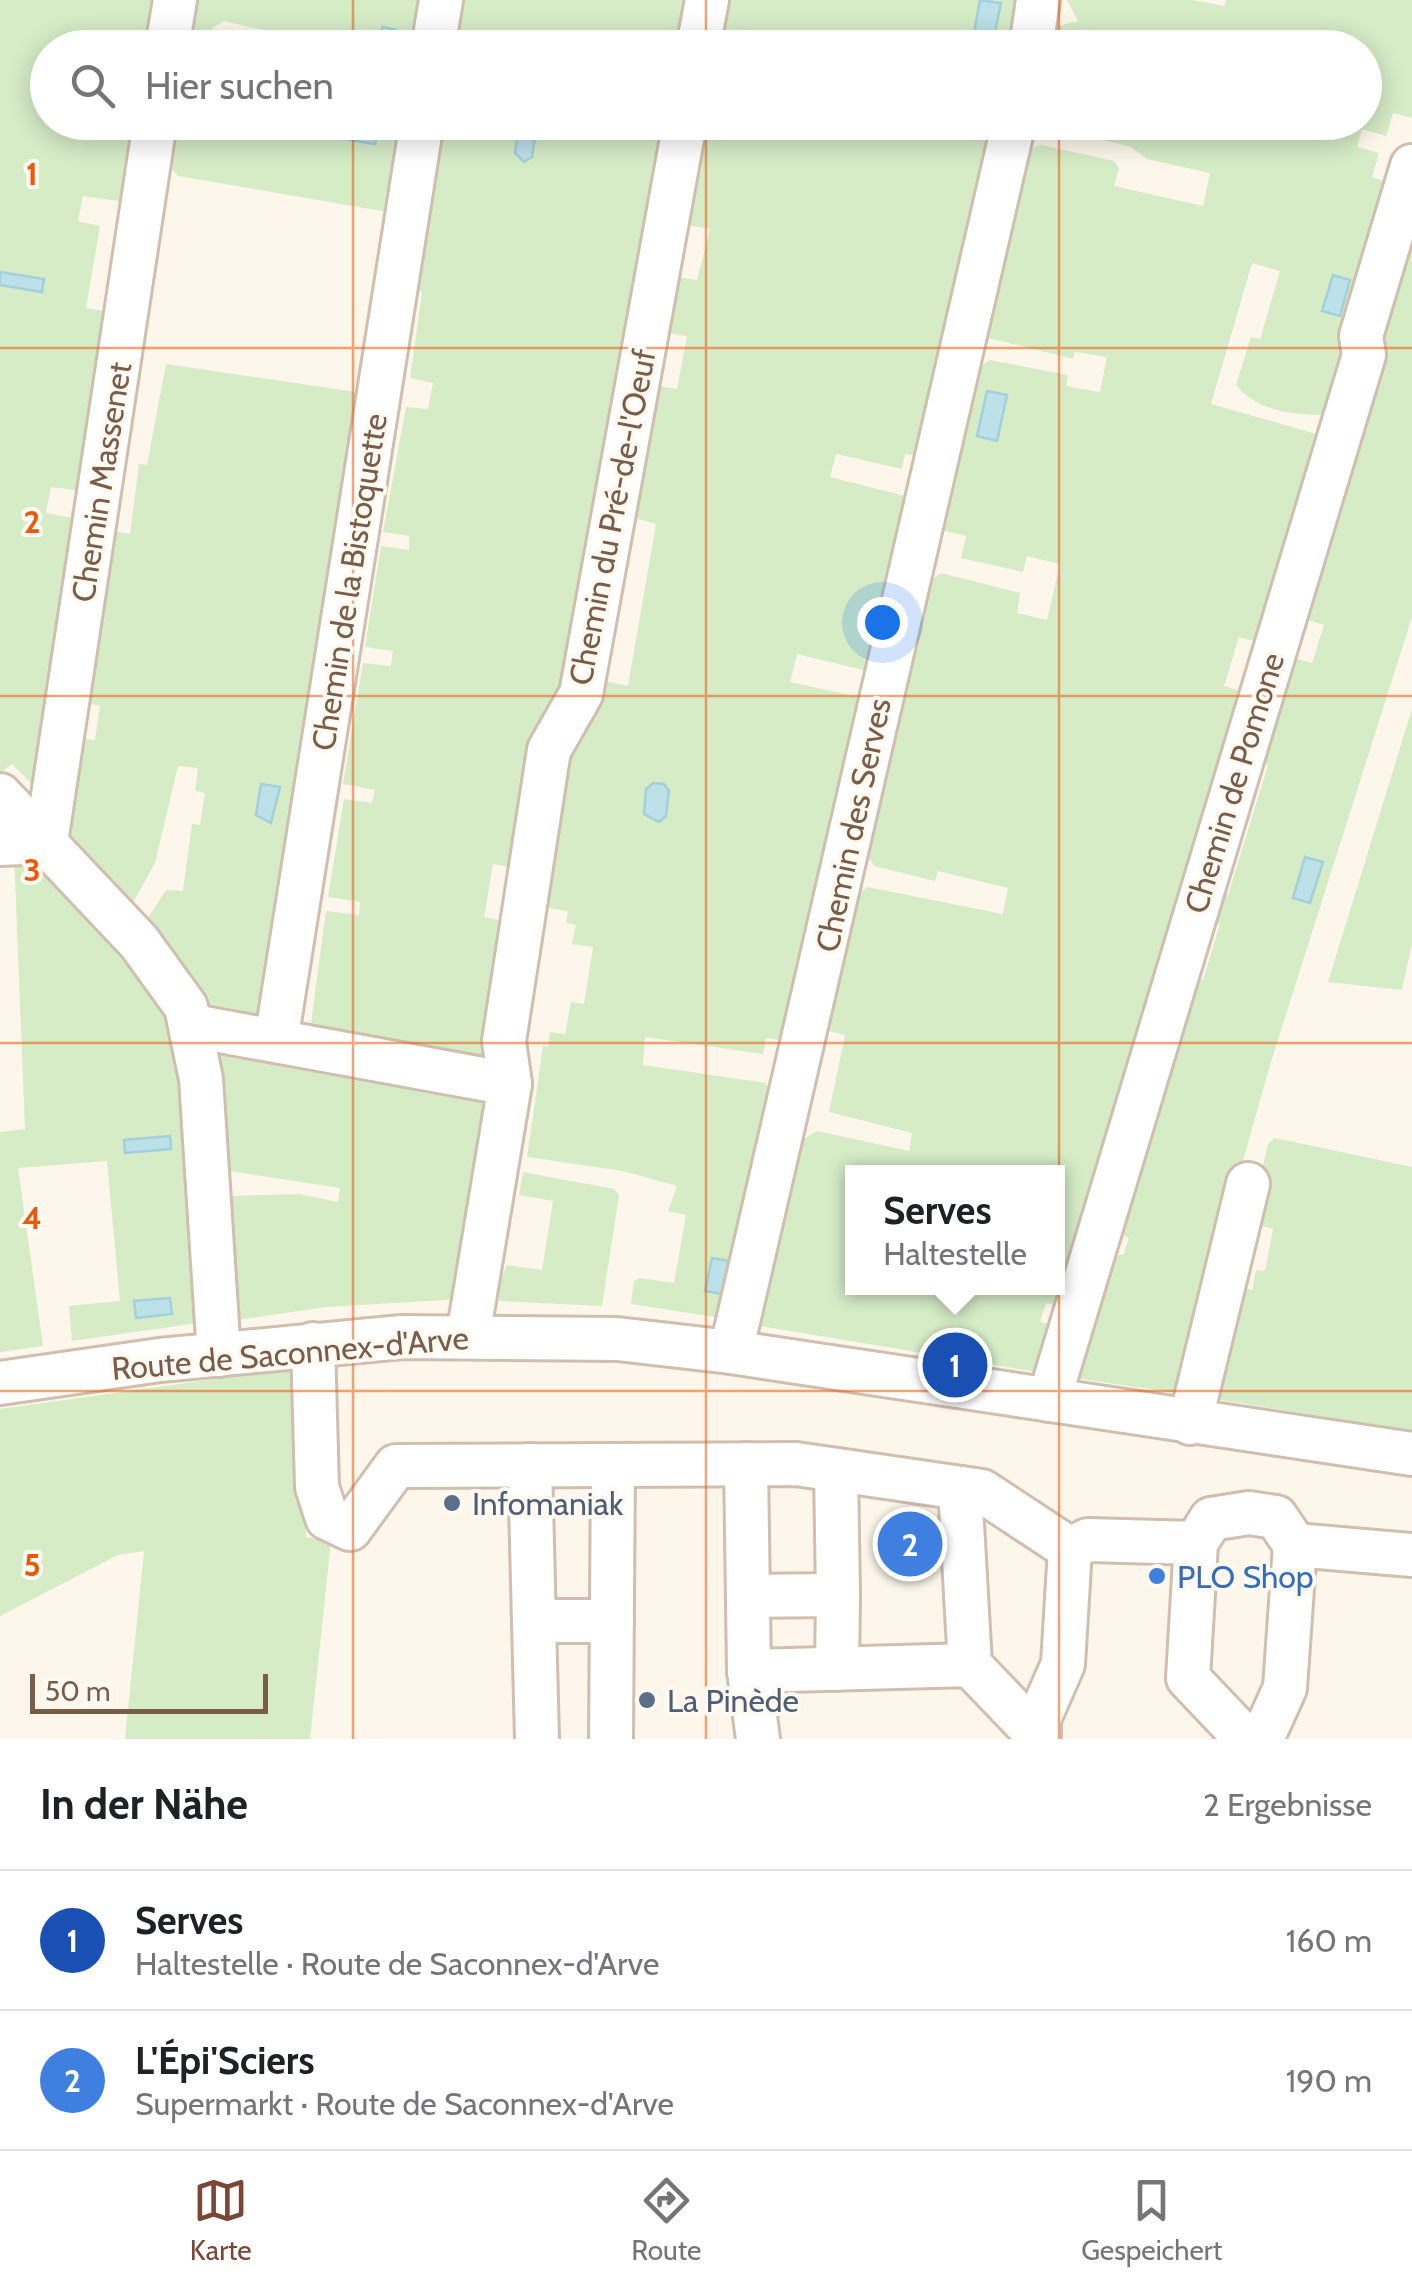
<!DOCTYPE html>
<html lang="de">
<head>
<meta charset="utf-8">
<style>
  body { margin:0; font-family:Cabin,sans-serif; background:#f2f2f2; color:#202124 }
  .scale { position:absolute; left:30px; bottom:25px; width:238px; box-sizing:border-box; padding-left:10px; border:5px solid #795d4b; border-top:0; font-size:28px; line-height:35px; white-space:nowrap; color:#795d4b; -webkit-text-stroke:8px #fffaf1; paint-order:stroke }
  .you { position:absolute; left:882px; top:622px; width:35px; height:35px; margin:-25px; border:8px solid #fff; border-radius:50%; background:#1a73e8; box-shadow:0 0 0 15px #1a73e833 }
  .badge { display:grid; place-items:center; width:65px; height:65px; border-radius:50%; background:#7a4636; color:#fff; font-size:32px; font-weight:700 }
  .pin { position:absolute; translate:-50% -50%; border:5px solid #fff; box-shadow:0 2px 10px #0006 }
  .popup { position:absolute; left:845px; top:1165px; width:220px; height:130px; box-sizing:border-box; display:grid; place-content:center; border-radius:0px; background:#fff; filter:drop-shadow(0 2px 8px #0005); font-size:32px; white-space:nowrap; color:#757577 }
  .popup b { font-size:38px; color:#202124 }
  .popup::after { content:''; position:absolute; left:50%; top:100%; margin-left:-20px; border:20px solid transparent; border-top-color:#fff }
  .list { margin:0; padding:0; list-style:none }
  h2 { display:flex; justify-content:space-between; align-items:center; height:130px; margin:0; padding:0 40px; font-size:42px }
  h2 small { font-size:32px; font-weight:400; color:#757577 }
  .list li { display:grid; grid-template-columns:65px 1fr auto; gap:30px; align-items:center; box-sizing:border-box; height:140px; padding:0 40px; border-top:2px solid #e0e0e0 }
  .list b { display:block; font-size:38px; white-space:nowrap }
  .list p { margin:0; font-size:32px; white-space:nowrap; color:#757577 }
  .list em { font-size:32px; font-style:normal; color:#757577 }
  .icon { flex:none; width:55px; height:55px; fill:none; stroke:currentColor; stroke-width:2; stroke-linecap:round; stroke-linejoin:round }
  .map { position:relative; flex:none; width:1412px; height:1739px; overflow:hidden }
  .search { position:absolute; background:#fff; box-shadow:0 5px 25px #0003; left:30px; right:30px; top:30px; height:110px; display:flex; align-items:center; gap:25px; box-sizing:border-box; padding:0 35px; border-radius:55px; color:#757577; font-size:38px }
  .sheet { height:410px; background:#fff }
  nav { display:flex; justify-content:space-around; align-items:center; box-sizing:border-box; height:140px; border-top:2px solid #e0e0e0; background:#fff; font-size:28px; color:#757577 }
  nav a { display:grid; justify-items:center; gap:5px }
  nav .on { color:#7a4636 }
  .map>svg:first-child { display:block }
  .green { fill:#d5ecc7; fill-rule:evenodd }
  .water { fill:#bde1e8; stroke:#a3d0da; stroke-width:2.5 }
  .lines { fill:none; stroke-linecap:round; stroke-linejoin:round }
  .minor-casing { stroke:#d0beae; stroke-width:48 }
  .minor { stroke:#fff; stroke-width:42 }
  .grid { fill:none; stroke:#e8590c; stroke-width:2.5; stroke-opacity:0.55 }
  .service-dot { fill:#5c6f8a; stroke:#fffaf1; stroke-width:4 }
  .shop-dot { fill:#3f7fe0; stroke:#fffaf1; stroke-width:4 }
  .labels { text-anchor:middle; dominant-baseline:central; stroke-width:8; stroke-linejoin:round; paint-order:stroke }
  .street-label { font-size:32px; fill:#795d4b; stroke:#fffaf1 }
  .service-label { font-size:32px; fill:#4e5e75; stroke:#fffaf1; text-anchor:start }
  .shop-label { font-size:32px; fill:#366cbe; stroke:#fffaf1; text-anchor:start }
  .grid-label { font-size:32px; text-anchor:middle; font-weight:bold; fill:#e8590c; stroke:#fffaf1; stroke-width:8; stroke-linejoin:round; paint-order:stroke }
</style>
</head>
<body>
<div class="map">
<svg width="1412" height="1739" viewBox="0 0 1412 1739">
  <rect width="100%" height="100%" fill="#fdf6ea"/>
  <g class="green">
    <polygon points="0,0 167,0 159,47 48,48 48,122 146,123 134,203 83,196 78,221 100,226 86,308 117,313 89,492 51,487 46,513 84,520 41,793 12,764 0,773"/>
    <polygon points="187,0 422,0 415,47 293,47 280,45 282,34 224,21 212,28 210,40 183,27"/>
    <polygon points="454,0 690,0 682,47 446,48"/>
    <polygon points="721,0 1016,0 1023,18 1016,47 713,48"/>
    <path d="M1067,0h126l31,6 2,-6h186v118l-19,-5 -7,23 -24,-7 -5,18 22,6 -7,24 22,7 -62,230c-32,3 -75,-2 -96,-29l15,-48 9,2 20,-68 -28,-8 -41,141 116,33 -62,207 -26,-7 -15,49 25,8 -187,613 -16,-4 -6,19 9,2 -6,20 7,7 -7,22 -288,-48 40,-181 22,-13 92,20 3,-18 -83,-21 16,-77 -20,-5 27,-133 16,-10 135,27 5,-26 -70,-17 -3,10 -61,-15 -9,-15 59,-267 17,-11 79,20 -3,20 30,7 13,-56 -33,-8 -4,16 -62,-14 5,-22 -29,-7 37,-159 16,-10 78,15 -2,11 34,6 7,-35 -32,-5 -2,7 -92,-23 42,-184 18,-7 73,16 5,7 -5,18 89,20 7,-33 -63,-14 -16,-12 -96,-24 329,-1v-74l-316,-1 6,-20 24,-6zM852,1172h206v116h-206z"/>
    <polygon points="721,122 999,123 924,456 905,454 902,469 836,454 830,477 913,498 876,673 797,654 790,682 868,699 790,1041 766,1038 763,1054 645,1037 643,1065 765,1083 777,1095 725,1314 715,1317 631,1304 634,1281 640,1278 674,1283 686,1215 668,1211 677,1186 623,1171 527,1157 543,1046 548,1047 550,1032 565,1034 571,1002 584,1004 593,947 572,944 576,925 566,923 568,911 543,907 570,745 600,680 628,686 656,524 631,517 653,385 677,389 687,336 662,332 672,276 697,280 710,229 682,224 698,124 719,128"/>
    <polygon points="167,123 403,123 388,212 178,176 162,158"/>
    <polygon points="435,123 668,123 563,702 517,868 493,864 484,917 505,921 490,1049 478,1062 310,1031 326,911 359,915 360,902 328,897 344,799 372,803 375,790 343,784 363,663 391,666 393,651 365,647 381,546 409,550 409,536 383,532 406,407 428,409 433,383 410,378 422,292 409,288"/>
    <polygon points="1412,199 1412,617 1271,1062 1177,1393 1067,1377 1104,1258 1124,1254 1129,1238 1115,1232 1188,976 1203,980 1220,924 1203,919 1211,890 1228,895 1268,765 1262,762 1290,657 1312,663 1324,625 1296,616"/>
    <polygon points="166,364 363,393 269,1007 255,1017 204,1007 141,929 166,890 183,891 192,824 200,825 205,793 195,791 198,768 178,766 155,863 133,902 128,897 120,908 70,855 63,802 73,738 95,740 100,706 76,701 113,531 130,534 139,464 147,465"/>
    <polygon points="1412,709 1412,943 1402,990 1328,982"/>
    <polygon points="14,854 34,857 116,935 175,1029 198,1323 72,1341 69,1306 120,1301 107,1161 18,1168 43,1346 0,1352 0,1132 25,1129"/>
    <polygon points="236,1046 494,1099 462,1299 327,1307 236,1320 226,1202 232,1196 299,1194 338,1202 340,1188 224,1170 215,1057"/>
    <polygon points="1275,1138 1412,1167 1412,1431 1208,1398 1235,1284 1252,1290 1256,1270 1265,1271 1273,1229 1250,1222 1268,1144"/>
    <polygon points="523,1172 614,1189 619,1195 602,1306 499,1301 500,1281 507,1265 542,1270 553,1201 519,1195"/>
    <polygon points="301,1367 306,1537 331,1541 310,1739 125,1739 144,1551 118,1555 0,1616 0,1409"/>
  </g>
  <g class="water">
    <polygon points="980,0 1001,3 992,46 972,43"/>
    <polygon points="383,27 396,30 395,47 374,47"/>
    <polygon points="341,123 378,127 375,144 338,138"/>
    <polygon points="519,123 537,123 532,157 524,162 515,153"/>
    <polygon points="0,272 44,279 42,292 0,285"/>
    <polygon points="1333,275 1350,280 1340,316 1322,311"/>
    <polygon points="987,391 1007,395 997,441 977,436"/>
    <polygon points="653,783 664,784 669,791 666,816 659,822 644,814 646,789"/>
    <polygon points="261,784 280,787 271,823 256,815"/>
    <polygon points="1305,857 1323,862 1310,903 1293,898"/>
    <polygon points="170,1136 171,1149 125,1153 124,1140"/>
    <polygon points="712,1258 729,1261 723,1294 705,1291"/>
    <polygon points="170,1298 172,1314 136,1318 134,1301"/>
  </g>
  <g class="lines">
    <g class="minor-casing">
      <g id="minor">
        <polyline points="167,48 175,0"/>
        <polyline points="433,48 441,0"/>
        <polyline points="698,48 707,0"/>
        <polyline points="1031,48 1038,0"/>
        <polyline points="0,795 139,942 186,1007 201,1079 219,1355"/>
        <polyline points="0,844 46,842 155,122"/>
        <polyline points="193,1026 510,1084"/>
        <polyline points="276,1041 422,122"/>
        <polyline points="468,1336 510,1084 504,1041 549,750 581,694 685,122"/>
        <polyline points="313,1344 317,1487 327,1518 350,1529 396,1466 796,1464 982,1491 1070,1549"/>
        <polyline points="731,1352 1014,122"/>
        <polyline points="0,1383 160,1360 402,1337 617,1339 731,1352 1412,1454"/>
        <polyline points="1049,1400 1364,355 1361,336 1412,166"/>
        <polyline points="1190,1423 1248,1184"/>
        <polyline points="746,1464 749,1671 758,1739"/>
        <polyline points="530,1465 537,1739"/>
        <polyline points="836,1470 838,1595"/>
        <polyline points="960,1488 970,1665"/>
        <polyline points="1295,1545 1412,1555"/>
        <polyline points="748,1596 838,1595 837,1669"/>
        <polyline points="534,1621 612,1621"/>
        <polyline points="749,1671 970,1665 1039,1737"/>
        <polyline points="611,1739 613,1465"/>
        <polyline points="1039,1739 1039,1719 1063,1664 1070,1549 1088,1540 1196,1543"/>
        <polyline points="1246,1739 1188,1678 1196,1543 1211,1519 1249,1513 1276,1517 1295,1545 1285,1688 1262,1739"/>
      </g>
    </g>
    <use href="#minor" class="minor"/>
  </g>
  <path class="grid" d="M353,0v48M706,0v48M1059,0v48M353,122v1617M706,122v1617M1059,122v1617M0,348h1412M0,696h1412M0,1043h1412M0,1391h1412"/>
  <g class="service-dot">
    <circle cx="452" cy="1503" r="10"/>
    <circle cx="647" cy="1700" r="10"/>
  </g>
  <circle class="shop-dot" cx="1157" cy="1576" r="10"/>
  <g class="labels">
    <g class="street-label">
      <text transform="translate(101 482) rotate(-81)">Chemin Massenet</text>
      <text transform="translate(612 517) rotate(-79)">Chemin du Pré-de-l'Oeuf</text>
      <text transform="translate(349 582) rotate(-81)">Chemin de la Bistoquette</text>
      <text transform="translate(1234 783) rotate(-73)">Chemin de Pomone</text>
      <text transform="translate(853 825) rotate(-78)">Chemin des Serves</text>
      <text transform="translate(290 1353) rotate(-5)">Route de Saconnex-d'Arve</text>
    </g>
    <g class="service-label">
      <text x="472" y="1503">Infomaniak</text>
      <text x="667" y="1700">La Pinède</text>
    </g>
    <g class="shop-label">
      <text x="1177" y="1576">PLO Shop</text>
    </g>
  </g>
  <g class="grid-label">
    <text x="32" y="185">1</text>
    <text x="32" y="533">2</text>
    <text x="32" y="881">3</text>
    <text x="32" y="1229">4</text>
    <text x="32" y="1576">5</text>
  </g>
</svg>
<div class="scale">50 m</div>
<div class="you"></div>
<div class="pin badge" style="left:955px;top:1365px;background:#1a4fb4">1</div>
<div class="popup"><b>Serves</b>Haltestelle</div>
<div class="pin badge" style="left:910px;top:1544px;background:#3f7fe0">2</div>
<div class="search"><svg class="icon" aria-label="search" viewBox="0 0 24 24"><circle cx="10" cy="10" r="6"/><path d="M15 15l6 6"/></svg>Hier suchen</div>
</div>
<section class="sheet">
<h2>In der Nähe<small>2 Ergebnisse</small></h2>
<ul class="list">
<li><span class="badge" style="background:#1a4fb4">1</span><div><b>Serves</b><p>Haltestelle · Route de Saconnex-d'Arve</p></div><em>160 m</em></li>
<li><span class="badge" style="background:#3f7fe0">2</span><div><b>L'Épi'Sciers</b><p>Supermarkt · Route de Saconnex-d'Arve</p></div><em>190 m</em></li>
</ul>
</section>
<nav>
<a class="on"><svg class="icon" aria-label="map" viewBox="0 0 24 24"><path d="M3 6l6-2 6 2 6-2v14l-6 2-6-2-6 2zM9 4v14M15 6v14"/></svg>Karte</a>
<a><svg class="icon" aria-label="directions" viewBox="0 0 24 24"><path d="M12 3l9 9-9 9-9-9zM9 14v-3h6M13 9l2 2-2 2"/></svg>Route</a>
<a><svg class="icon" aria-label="saved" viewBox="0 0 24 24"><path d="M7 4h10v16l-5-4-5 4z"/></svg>Gespeichert</a>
</nav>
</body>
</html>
